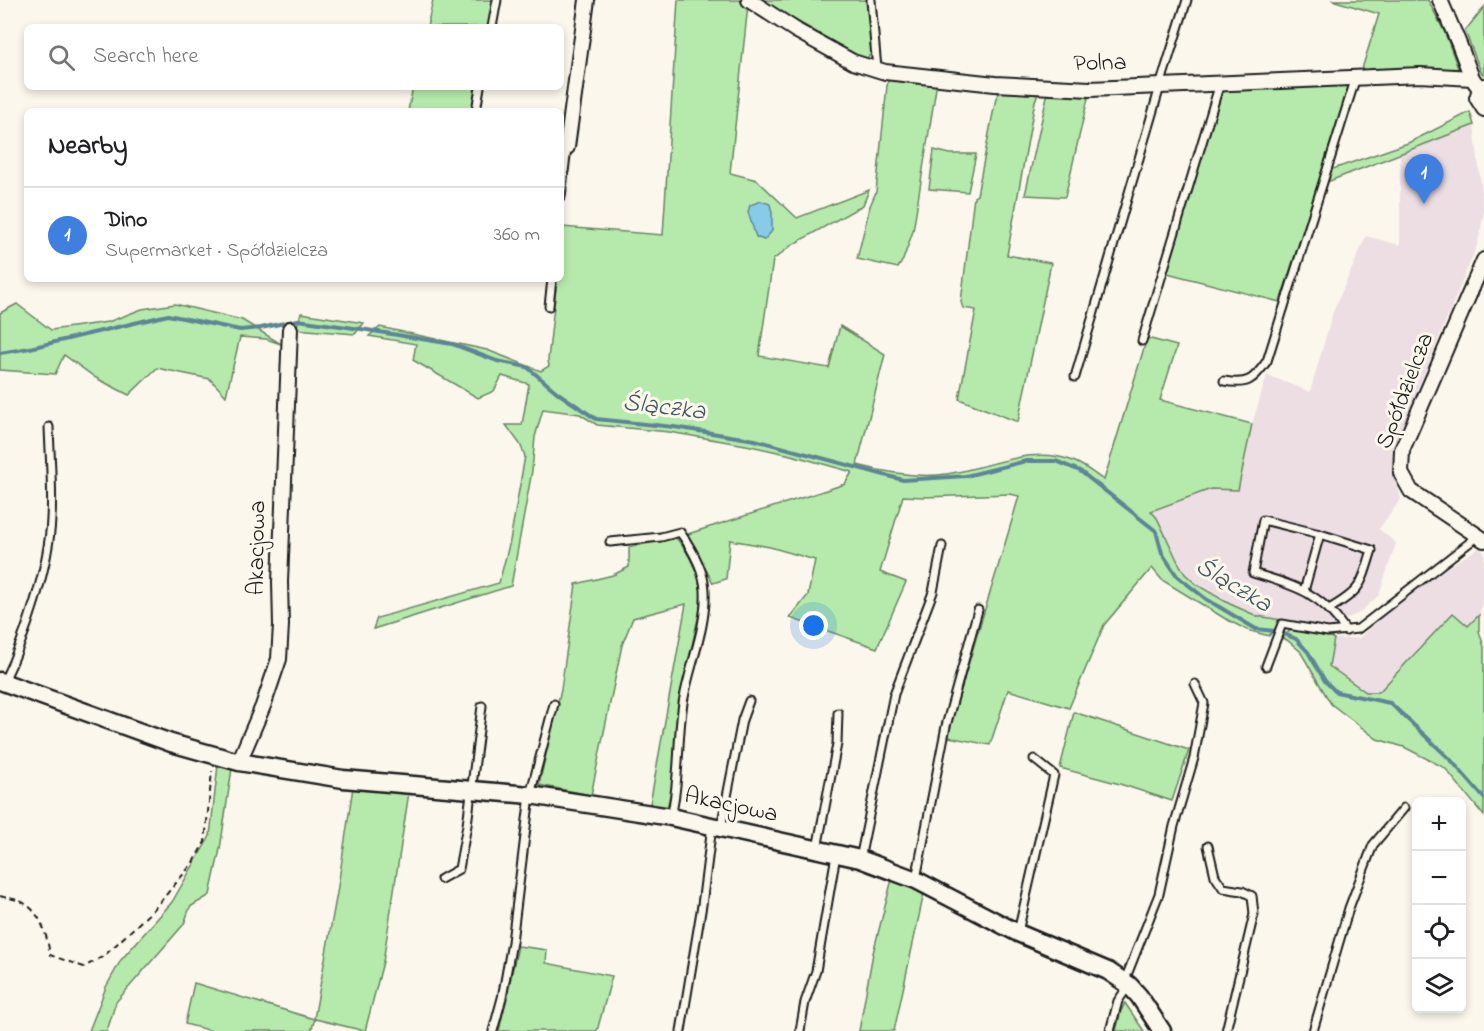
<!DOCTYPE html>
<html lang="en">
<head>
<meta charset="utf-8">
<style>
  body { margin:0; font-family:"Indie Flower",sans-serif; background:#f2f2f2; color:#202124 }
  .controls { position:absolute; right:18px; bottom:18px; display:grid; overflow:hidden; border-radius:9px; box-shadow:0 3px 9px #0003 }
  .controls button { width:54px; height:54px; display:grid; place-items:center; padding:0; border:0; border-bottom:2px solid #e0e0e0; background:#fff; color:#202124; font:30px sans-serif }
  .you { position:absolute; left:814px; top:626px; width:21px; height:21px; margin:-15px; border:4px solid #fff; border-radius:50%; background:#1a73e8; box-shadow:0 0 0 9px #1a73e833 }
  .badge { display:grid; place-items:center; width:39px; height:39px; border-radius:50%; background:#db2777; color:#fff; font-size:20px; font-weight:700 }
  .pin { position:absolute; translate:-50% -50px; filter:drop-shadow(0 2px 3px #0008) }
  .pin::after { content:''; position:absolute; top:32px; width:21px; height:18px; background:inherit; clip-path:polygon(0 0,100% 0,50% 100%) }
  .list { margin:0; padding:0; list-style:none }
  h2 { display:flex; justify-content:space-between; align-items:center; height:78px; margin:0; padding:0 24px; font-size:26px }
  h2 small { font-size:20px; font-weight:400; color:#757577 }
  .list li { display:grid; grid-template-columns:39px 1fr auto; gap:18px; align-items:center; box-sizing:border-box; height:96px; padding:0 24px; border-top:2px solid #e0e0e0 }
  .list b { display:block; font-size:22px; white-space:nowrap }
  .list p { margin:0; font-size:20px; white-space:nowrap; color:#757577 }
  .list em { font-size:20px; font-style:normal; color:#757577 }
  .icon { flex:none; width:33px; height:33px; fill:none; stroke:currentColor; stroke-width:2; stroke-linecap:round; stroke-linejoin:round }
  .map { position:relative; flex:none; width:1484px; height:1031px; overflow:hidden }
  .search { position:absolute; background:#fff; box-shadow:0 3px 9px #0003; left:24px; top:24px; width:540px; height:66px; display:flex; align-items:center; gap:15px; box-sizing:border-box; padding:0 21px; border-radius:9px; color:#757577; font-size:22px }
  .panel { position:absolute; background:#fff; box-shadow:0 3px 9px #0003; left:24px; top:108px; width:540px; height:174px; border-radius:9px }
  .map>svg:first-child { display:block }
  .built { fill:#eddee3 }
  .green { fill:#b6eaac; stroke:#698364; stroke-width:1.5 }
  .water { fill:#87cbe8; stroke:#5c8596; stroke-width:1.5 }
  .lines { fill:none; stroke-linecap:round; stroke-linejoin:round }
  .stream { stroke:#5c8596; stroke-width:4 }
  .service-casing { stroke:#1c1c1c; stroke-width:11 }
  .minor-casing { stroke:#1c1c1c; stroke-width:18 }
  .tertiary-casing { stroke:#1c1c1c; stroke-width:21 }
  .path { stroke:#1c1c1c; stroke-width:2; stroke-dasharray:6 4.5; stroke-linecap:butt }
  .service { stroke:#fbf7ec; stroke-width:7 }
  .minor { stroke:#fbf7ec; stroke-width:14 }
  .tertiary { stroke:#fbf7ec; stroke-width:16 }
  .labels { text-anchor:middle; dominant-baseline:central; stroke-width:6; stroke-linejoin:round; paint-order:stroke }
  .street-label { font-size:24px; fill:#1c1c1c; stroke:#fbf7ec }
  .water-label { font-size:26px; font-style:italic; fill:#415963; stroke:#fbf7ec }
</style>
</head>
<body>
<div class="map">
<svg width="1484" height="1031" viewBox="0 0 1484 1031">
  <rect width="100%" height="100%" fill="#fbf7ec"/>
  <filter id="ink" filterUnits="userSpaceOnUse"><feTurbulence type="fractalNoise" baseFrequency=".0167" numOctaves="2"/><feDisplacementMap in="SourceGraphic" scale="12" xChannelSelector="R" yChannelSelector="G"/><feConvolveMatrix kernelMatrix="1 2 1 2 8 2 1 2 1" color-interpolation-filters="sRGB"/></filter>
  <g filter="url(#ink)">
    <g class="built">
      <polygon points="1474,125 1484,211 1481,228 1478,243 1396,442 1392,464 1401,499 1379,529 1396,543 1379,595 1359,613 1332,626 1257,616 1230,604 1197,585 1185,574 1151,511 1211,489 1238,490 1252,424 1267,375 1310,392 1333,312 1366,236 1400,245 1400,154"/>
      <polygon points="1479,548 1484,552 1484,598 1479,615 1468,626 1453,613 1379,692 1366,693 1329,666 1334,639 1359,638 1396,604 1451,565"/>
    </g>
    <g class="green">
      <polygon points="433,0 493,0 488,27 427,27"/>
      <path d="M678,0h63l7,5 -18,168 27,7 40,38 72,-28 -6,15 -71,40 -19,15 -14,96 70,12 11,-42 45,28 -28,111c27,7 53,12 81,10 44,-3 92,-32 135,-14 11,4 21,13 31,19l43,-142 30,8 -17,54 92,24 -14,66 -27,-1 -60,22 6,7 21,44 7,12 12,11 33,19 27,12 25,4 -13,16 -22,-6 -23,-12 -62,-38 -10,-12 -48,57 -35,83 -61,-18 -18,55 -42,-8c21,-81 48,-160 71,-241l-9,-2 -86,3 -21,-1 -23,76 26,10 -29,66 -87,-30 18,-23 7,-35 -45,-13 -40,-7 -4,39 -13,4 -25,-49 157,-50 7,-12 -61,-17 -45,-10 -77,-13 -72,-7 -17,-11 -37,-5 -8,28 -3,34 -21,115 -138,43 4,-11 122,-35 11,-42 15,-85 -5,-12 -14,-19h16l7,-41 -27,-8 -8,15 -16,7 -65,-38 3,-16 -47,-8 11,-9 107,23 54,21 8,-5 -1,-6 9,-81h4l1,-52 101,8z"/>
      <polygon points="760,0 866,0 872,53 865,60"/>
      <polygon points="1332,0 1428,0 1445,33 1459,71 1361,72 1379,14"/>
      <polygon points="1484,7 1484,75 1481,72 1465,31"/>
      <polygon points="894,77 937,82 913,231 903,260 898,268 857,259 870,206 876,192 887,86 888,81"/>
      <polygon points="1350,83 1280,302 1167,273 1222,92 1231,87"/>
      <polygon points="413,87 476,87 471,111 408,111"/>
      <polygon points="1005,88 1039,91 1035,101 1007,255 1051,263 1018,422 959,399 976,310 963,308 961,302 974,197 977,195 996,98 999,92"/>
      <polygon points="1054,91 1089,94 1065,197 1025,195 1047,96"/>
      <polygon points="1470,112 1474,125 1327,182 1330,170 1408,143"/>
      <polygon points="934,150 950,154 976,154 968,192 929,189"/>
      <polygon points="17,304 51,330 108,322 142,309 175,304 242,320 281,344 266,339 240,337 226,396 210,379 157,368 129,395 96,378 64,355 55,374 0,370 0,313"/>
      <polygon points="301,313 364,323 355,334 296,329"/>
      <path d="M676,538c15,17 24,38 26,62l-23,104 -5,74 -7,30 -17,-4 36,-200 -53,14 -11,27 -31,150 -52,-10 22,-96 15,-105 37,-9 16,-8v-20z"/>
      <polygon points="1453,613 1468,626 1479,615 1479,631 1484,647 1484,816 1445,768 1404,747 1377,739 1331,704 1300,651 1287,640 1281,638 1291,630 1329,636 1334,639 1329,666 1366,692 1379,692"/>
      <polygon points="1074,712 1189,750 1172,801 1120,784 1060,768"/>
      <polygon points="218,765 232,768 220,849 210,895 190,907 184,924 116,1002 107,1031 89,1031 106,987 121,960 172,902 210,836"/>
      <polygon points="353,787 409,792 383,962 365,1031 315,1019 311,1031 212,1031 185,1024 194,983 314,1019 337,893"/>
      <polygon points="892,879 924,893 894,1031 859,1031 873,953"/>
      <polygon points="518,946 547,950 546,963 612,976 597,1031 499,1031"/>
      <polygon points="1125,1003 1144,1031 1116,1031 1121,1011"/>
    </g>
    <polygon class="water" points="761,201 770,204 772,213 772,231 764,240 756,237 748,212 750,205"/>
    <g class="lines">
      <g class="stream">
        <polyline points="0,353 30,348 168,315 240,330 261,328 298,320 361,329 452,344 497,361 527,367 558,393 596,419 674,427 755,440 903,480 966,476 1026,461 1056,461 1080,471 1156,531 1162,553 1177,576 1206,599 1256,629 1275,631"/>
        <polyline points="1282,633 1296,639 1308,652 1325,681 1336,692 1390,703 1450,759 1484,798"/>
      </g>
      <g class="service-casing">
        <g id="service">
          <polyline points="871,0 877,69"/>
          <polyline points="492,27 497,0"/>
          <polyline points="476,111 480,87"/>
          <polyline points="561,197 567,147"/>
          <polyline points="549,306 552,279"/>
          <polyline points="1142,341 1220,83"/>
          <polyline points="1075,377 1164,73 1187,0"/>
          <path d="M1224,381c23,4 29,0 43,-20l89,-284"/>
          <path d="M610,542l51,-5 19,-5c12,17 24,37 25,58 2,38 -16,76 -22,113 -6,38 -3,77 -12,114"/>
          <polyline points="1304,591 1320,534"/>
          <path d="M1329,609c33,-19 32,-24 43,-59l-52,-16 -57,-14 -10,53c42,13 68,19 93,58"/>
          <polyline points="1266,666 1282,624 1328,632 1358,629 1478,536"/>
          <path d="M4,681c21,-43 45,-114 47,-162 2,-30 -1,-61 -2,-92"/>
          <polyline points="721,827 742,720 749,701"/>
          <polyline points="1208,846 1215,876 1223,888 1242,891 1252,896 1254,914 1226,1031"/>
          <polyline points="817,849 837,744 838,713"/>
          <polyline points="860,859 894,694 933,592 942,546"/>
          <polyline points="441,879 459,869 467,825 482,706"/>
          <polyline points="916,879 946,726 978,610"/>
          <polyline points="1018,932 1054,775 1034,759"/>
          <polyline points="1125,980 1159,894 1174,826 1194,758 1204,703 1195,684"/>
          <polyline points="493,1031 502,998 512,942 530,795 554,704"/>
          <polyline points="681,1031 702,905 712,826"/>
          <polyline points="800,1031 805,1002 816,971 836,855"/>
          <polyline points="1110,1031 1118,1001 1129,985"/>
          <polyline points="1313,1031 1349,908 1373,845 1404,808"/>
        </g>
      </g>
      <g class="minor-casing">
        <g id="minor">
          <polyline points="749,0 797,31 853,62 885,72 995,84 1090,89 1420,75 1472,78"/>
          <polyline points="1440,0 1459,44 1472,78 1480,89"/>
          <polyline points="1484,86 1480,89 1477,98 1484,109"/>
          <polyline points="567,147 587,0"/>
          <polyline points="1484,260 1402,450 1401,473 1411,491 1484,540"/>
          <polyline points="239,762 263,706 279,659 281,625 280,582 290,329"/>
        </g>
      </g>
      <g class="tertiary-casing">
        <polyline id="tertiary" points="0,681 171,743 239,762 343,779 530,795 671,817 860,859 916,880 1018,933 1108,971 1129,985 1139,996 1162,1031"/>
      </g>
      <path class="path" d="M0,896c7,2 18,3 24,7 18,11 23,33 26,52l34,12 20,-11 51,-48 37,-44 13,-22 7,-71"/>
      <use href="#service" class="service"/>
      <use href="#minor" class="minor"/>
      <use href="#tertiary" class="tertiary"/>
    </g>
  </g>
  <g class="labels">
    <g class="street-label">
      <text transform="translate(1100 64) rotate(-1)">Polna</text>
      <text transform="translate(1406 391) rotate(-69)">Spółdzielcza</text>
      <text transform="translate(258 548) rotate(-89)">Akacjowa</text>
      <text transform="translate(731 806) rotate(12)">Akacjowa</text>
    </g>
    <g class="water-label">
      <text transform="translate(664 408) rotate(7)">Ślączka</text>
      <text transform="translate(1233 586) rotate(31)">Ślączka</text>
    </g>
  </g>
</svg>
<div class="controls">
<button>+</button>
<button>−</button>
<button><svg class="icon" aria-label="locate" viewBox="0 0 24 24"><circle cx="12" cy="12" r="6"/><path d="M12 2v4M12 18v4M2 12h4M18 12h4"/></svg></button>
<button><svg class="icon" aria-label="layers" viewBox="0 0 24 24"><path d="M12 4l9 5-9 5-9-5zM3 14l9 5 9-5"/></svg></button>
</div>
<div class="you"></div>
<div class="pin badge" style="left:1424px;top:204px;background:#3f7fe0">1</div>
<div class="search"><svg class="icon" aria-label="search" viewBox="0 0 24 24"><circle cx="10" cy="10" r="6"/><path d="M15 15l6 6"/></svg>Search here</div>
<section class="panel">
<h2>Nearby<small></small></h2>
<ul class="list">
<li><span class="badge" style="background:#3f7fe0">1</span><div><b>Dino</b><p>Supermarket · Spółdzielcza</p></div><em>360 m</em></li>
</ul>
</section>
</div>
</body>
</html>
